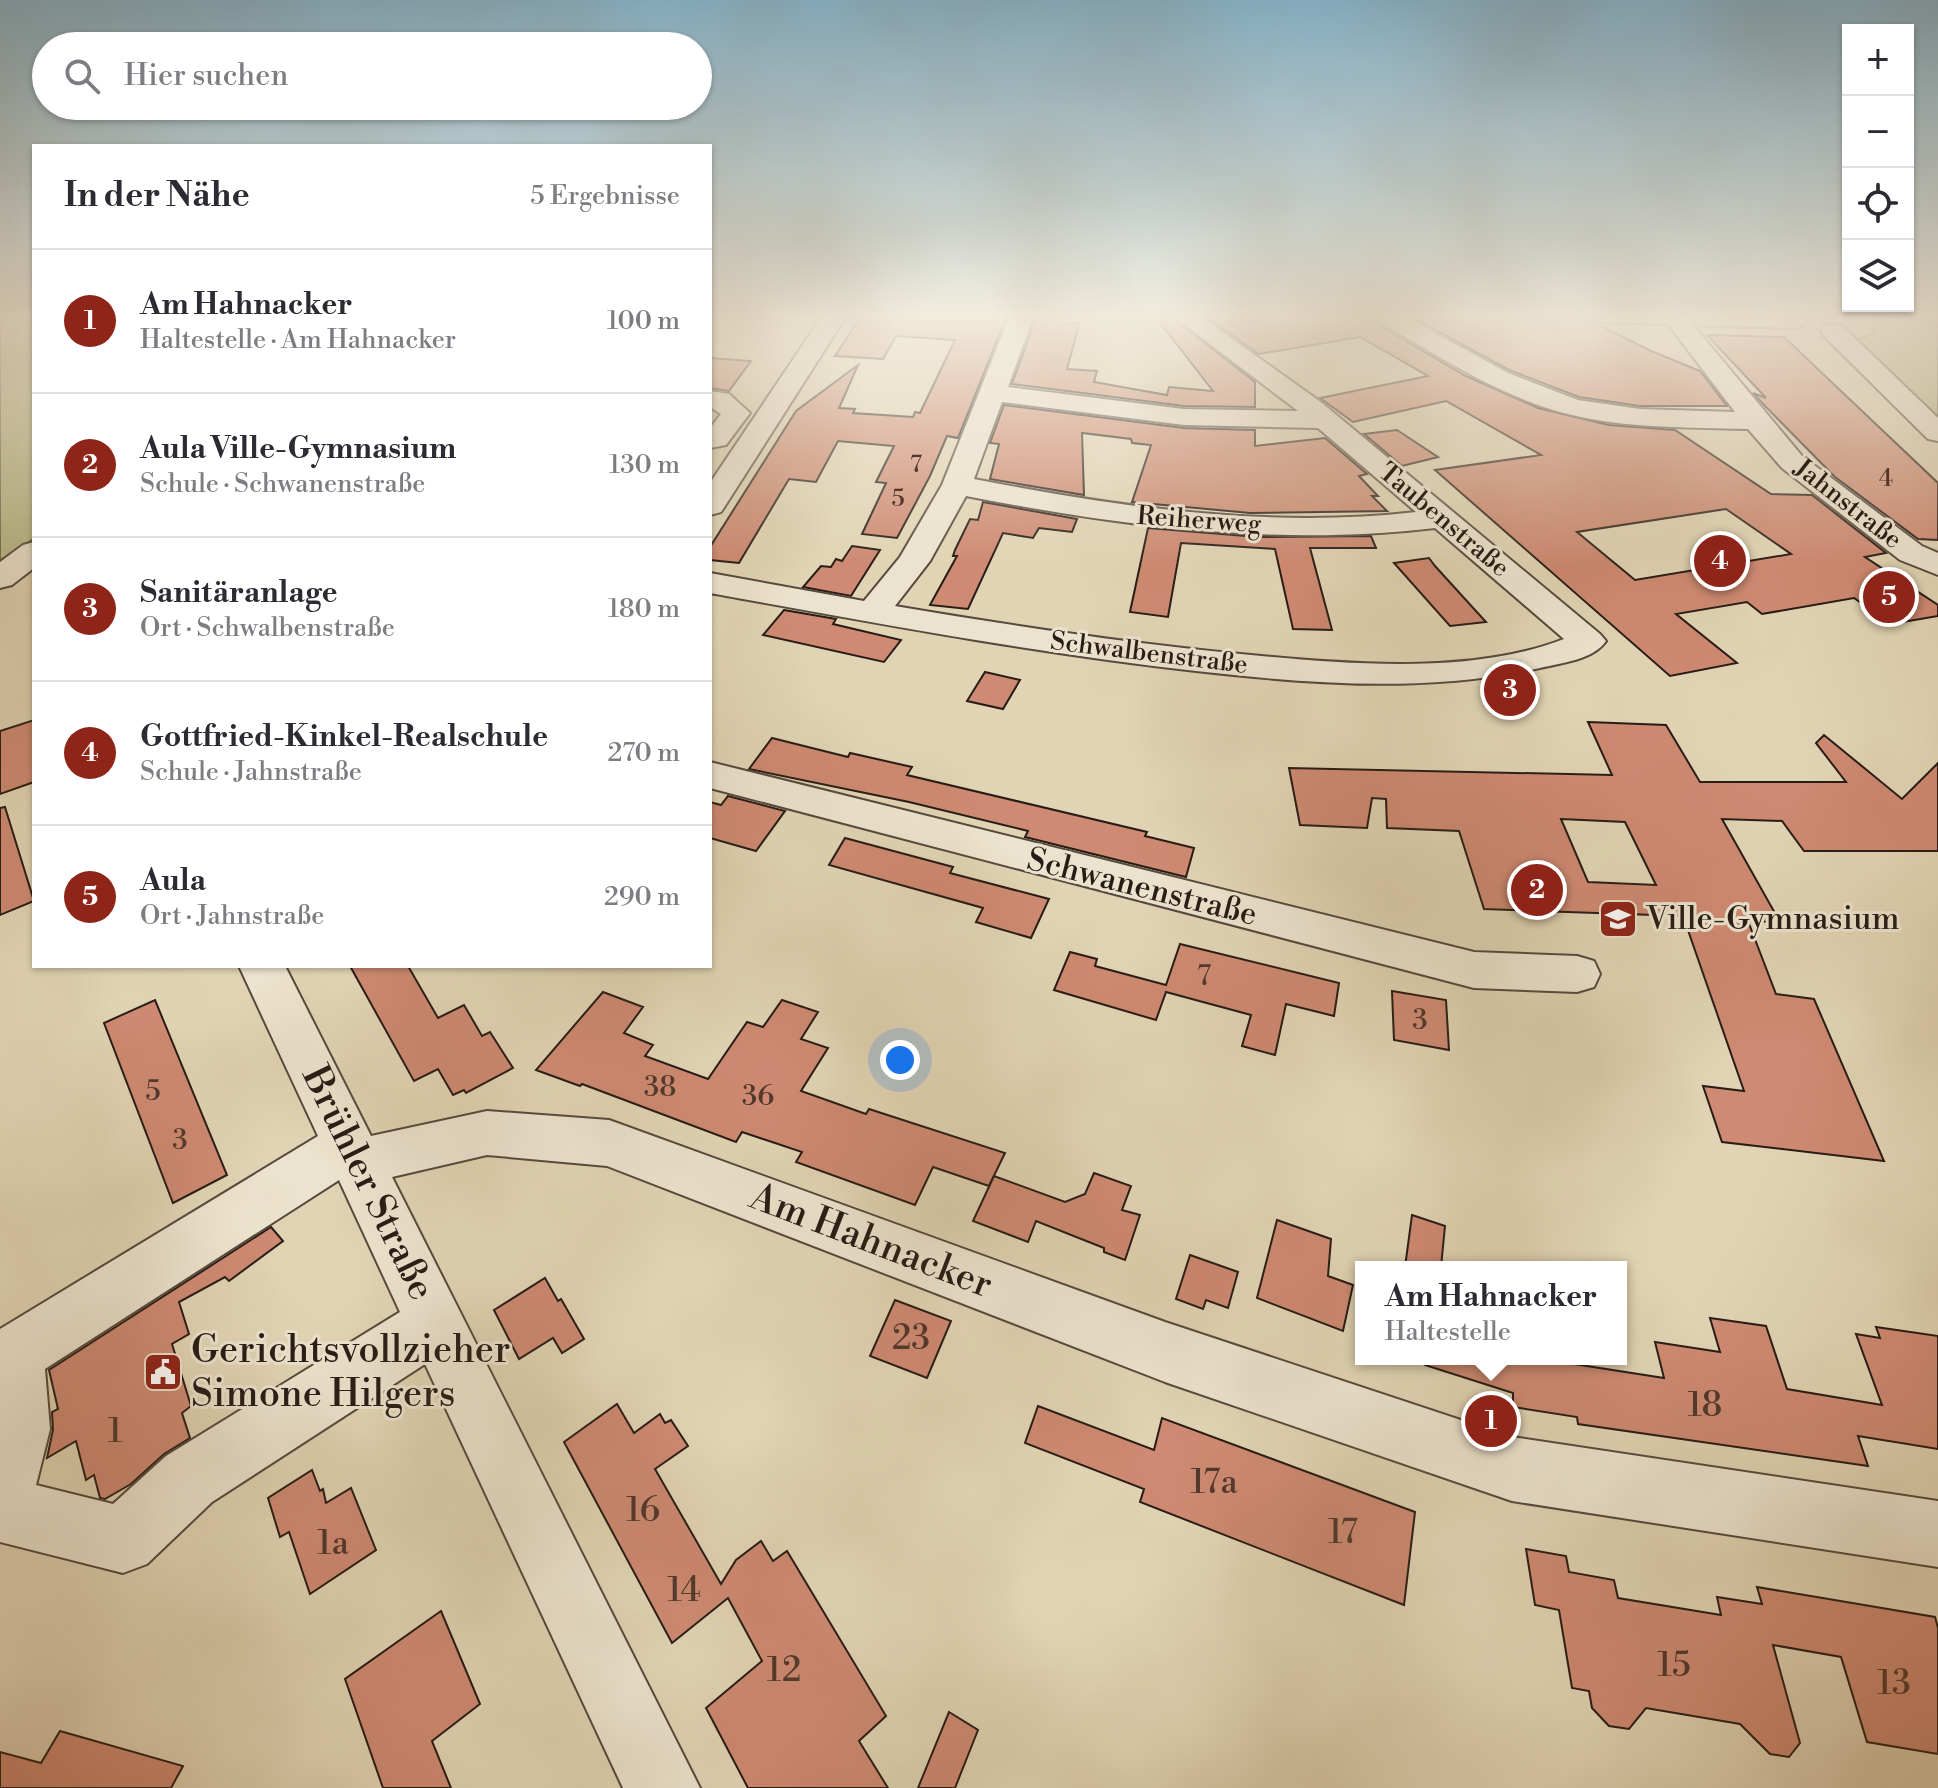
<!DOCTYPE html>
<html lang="de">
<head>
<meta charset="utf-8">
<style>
  body { margin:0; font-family:"Libre Bodoni",serif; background:#f2f2f3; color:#2b2b33 }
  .controls { position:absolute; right:24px; top:24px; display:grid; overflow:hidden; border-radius:0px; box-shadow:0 2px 6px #0004 }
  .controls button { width:72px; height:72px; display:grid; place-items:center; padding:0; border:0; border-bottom:2px solid #e1e1e2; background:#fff; color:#2b2b33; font:40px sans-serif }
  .you { position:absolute; left:900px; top:1060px; width:28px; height:28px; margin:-20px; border:6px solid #fff; border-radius:50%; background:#1a73e8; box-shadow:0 0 0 12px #1a73e833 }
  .badge { display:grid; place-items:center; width:52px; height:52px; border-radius:50%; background:#8f2418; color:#fff; font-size:26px; font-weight:700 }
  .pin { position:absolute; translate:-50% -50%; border:4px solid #fff; box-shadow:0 2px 8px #0006 }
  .popup { position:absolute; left:1355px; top:1261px; width:272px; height:104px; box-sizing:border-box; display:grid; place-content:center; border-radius:0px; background:#fff; filter:drop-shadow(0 2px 6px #0005); font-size:26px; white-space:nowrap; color:#7c7c81 }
  .popup b { font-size:30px; color:#2b2b33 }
  .popup::after { content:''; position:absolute; left:50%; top:100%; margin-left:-16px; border:16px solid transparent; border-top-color:#fff }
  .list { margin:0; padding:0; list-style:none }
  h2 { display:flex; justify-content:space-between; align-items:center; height:104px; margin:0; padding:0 32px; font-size:34px }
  h2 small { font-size:26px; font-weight:400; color:#7c7c81 }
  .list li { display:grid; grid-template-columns:52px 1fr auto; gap:24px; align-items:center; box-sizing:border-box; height:144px; padding:0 32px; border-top:2px solid #e1e1e2 }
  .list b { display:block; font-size:30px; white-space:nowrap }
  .list p { margin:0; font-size:26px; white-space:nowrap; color:#7c7c81 }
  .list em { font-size:26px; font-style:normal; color:#7c7c81 }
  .icon { flex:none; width:44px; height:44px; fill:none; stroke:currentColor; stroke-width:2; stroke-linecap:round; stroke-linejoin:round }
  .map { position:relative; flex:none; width:1938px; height:1788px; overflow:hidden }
  .search { position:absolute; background:#fff; box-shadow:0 2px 6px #0004; left:32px; top:32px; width:680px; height:88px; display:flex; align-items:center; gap:20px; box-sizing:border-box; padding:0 28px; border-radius:44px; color:#7c7c81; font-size:30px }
  .panel { position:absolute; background:#fff; box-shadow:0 2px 6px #0004; left:32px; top:144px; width:680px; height:824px; border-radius:0px }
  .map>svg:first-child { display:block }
  .green { fill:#b9bb88; stroke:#706c4f; stroke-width:2 }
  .building { fill:#ce8a72; stroke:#271c16; stroke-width:2; fill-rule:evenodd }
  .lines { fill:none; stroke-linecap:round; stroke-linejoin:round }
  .minor-casing { stroke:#564a3e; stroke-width:4 }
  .minor { fill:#ece3ce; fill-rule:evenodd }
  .labels { text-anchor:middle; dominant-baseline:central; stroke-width:6; stroke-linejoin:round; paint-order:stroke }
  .far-number-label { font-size:24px; fill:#51382d }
  .far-street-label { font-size:26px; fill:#271c16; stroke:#ece3ce }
  .number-label { font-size:28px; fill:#51382d }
  .street-label { font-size:32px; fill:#271c16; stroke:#ece3ce }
  .poi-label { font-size:32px; fill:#271c16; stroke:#ece3ce; text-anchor:start }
  .near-number-label { font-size:34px; fill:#51382d }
  .near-street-label { font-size:38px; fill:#271c16; stroke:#ece3ce }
  .near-poi-label { font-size:38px; fill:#271c16; stroke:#ece3ce; text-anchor:start }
</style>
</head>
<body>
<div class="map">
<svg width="1938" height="1788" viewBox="0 0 1938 1788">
  <rect width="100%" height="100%" fill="#e1d4b4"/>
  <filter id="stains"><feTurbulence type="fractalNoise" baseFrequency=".0025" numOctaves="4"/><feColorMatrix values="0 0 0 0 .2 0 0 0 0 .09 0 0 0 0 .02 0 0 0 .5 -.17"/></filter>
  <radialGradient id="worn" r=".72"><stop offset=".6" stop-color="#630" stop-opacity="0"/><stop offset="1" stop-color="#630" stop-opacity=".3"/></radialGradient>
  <g class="green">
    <polygon points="0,315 34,315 34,538 0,564"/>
    <polygon points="1880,315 1938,315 1938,417 1858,340 1875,332 1870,317"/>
  </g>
  <g class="building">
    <polygon points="893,315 1007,315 958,438 947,436 930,476 897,538 862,534 886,483 876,482 894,446 838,441 816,482 789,479 739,563 710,560 710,547 796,411 858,365 839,408 855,409 853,413 913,417 915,412 920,413 955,340 896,336 883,359 835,356 861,316 886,318 886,322 892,323"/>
    <polygon points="1037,315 1070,315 1066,325 1080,322 1067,369 1097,371 1094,382 1167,395 1169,387 1213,391 1154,315 1169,315 1255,382 1255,407 1184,406 1012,384"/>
    <path d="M1204,315h166l5,8 91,53 72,32 71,17 66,5 96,64 41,1 74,58 -21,4 73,48v11l-47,8 -37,-26 -92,16 -15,-12 -71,12 61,49 -67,13 -235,-206 106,-15 -95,-54 -93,21 -33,-24 108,-22 -68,-39 -101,17zM1726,509l65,45 -156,26 -58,-48z"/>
    <polygon points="1408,315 1579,315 1651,351 1700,371 1727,406 1640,406 1579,397 1509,370"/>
    <polygon points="1707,335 1784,337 1938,483 1938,540 1918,539 1835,477 1763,404 1753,393 1766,398"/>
    <polygon points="710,358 751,361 729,391 710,388"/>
    <polygon points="1004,405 1184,428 1255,430 1255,446 1325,438 1367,474 1359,476 1378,496 1372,496 1387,511 1250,513 1132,502 1151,445 1132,443 1131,439 1082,433 1084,495 990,479 999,444 990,443"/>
    <polygon points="1397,430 1438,457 1402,466 1364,434"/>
    <polygon points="983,502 1077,519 1072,532 1039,528 1033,538 1003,533 968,609 930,605 957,556 953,556 955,550 970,519 978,520"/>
    <polygon points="1148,528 1258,537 1371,536 1376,548 1310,548 1332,630 1293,629 1275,549 1181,543 1168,617 1130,612"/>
    <polygon points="852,546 880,550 851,596 803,587 821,566 831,567 836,559 842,561"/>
    <polygon points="1429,558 1435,566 1486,622 1450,626 1394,563"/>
    <polygon points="784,610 836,619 833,624 901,640 884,662 763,635"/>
    <polygon points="985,672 1020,680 1003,709 967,701"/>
    <polygon points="34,720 34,782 0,794 0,731"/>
    <path d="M1588,722l78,3 34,57h146l-30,-39 8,-8 78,64 36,-36v88h-134l-22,-30 -60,-2 58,103 -32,-1 28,73 38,5 70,162 -162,-19 -19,-56 41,5 -61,-175 -199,-7 -25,-78 -72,-3 -1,-29 -14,-1 -5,30 -67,-3 -11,-57 323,7zM1561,819l64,3 31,63 -68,-3z"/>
    <polygon points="772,738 848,757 850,753 912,767 907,775 1147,832 1145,836 1194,848 1186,877 1025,837 1028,831 909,802 749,769"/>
    <polygon points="728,796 785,811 756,851 710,838 710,802 721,805"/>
    <polygon points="5,807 34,901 0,915 0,808"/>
    <polygon points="845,838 953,867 950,873 1049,899 1031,938 976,922 983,908 829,865"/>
    <polygon points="1180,944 1339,983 1334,1016 1286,1004 1275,1055 1242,1046 1251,1015 1166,992 1156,1020 1054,990 1070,952 1097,959 1095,966 1166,985"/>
    <polygon points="350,966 408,966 438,1018 464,1005 482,1036 490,1032 513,1068 466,1093 464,1090 453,1095 438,1069 414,1081"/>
    <polygon points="1392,991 1446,1000 1449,1050 1394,1040"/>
    <polygon points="603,992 643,1007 624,1033 653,1045 645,1056 708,1079 747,1022 763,1027 782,1000 818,1012 801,1039 828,1048 801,1091 866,1114 869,1109 1005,1153 989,1186 933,1167 915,1205 796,1162 802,1152 742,1132 736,1142 582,1084 580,1086 536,1070"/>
    <polygon points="155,1000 227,1175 173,1203 104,1023"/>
    <polygon points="1094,1173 1131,1186 1122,1210 1140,1215 1125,1260 1104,1252 1104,1248 1036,1221 1028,1242 973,1221 994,1176 1065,1202 1085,1194"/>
    <polygon points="1412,1215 1445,1226 1441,1267 1405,1267"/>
    <polygon points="1277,1220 1331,1239 1328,1276 1353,1285 1343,1331 1257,1298"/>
    <polygon points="271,1227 283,1241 229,1281 225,1277 179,1302 189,1334 172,1344 191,1406 182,1413 190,1438 164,1454 131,1484 105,1499 100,1498 94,1475 86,1480 76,1441 47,1458 53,1430 52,1412 58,1409 49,1370"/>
    <polygon points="1190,1255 1238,1272 1228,1308 1206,1300 1203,1309 1176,1299"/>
    <polygon points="545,1278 558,1301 561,1299 584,1339 562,1353 553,1338 519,1359 494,1310"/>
    <polygon points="895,1300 951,1321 927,1378 870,1356"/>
    <polygon points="1710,1318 1766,1326 1787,1389 1882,1405 1856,1334 1880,1338 1876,1327 1938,1336 1938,1449 1858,1436 1868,1466 1578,1424 1577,1417 1513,1407 1513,1393 1425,1365 1425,1359 1542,1359 1664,1378 1655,1342 1720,1352"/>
    <polygon points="617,1404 634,1433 660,1414 665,1423 671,1420 688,1446 655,1469 721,1584 736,1560 761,1541 773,1561 787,1551 886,1716 859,1741 888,1788 748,1788 706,1708 762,1661 728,1598 672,1643 564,1442"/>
    <polygon points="1038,1406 1154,1450 1162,1418 1415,1512 1404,1605 1140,1502 1144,1489 1025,1443"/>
    <polygon points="312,1470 320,1491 323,1489 326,1503 351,1488 376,1550 310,1594 289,1532 280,1537 268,1498"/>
    <polygon points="1526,1549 1566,1556 1569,1572 1614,1580 1618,1598 1721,1615 1717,1597 1762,1604 1757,1587 1935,1617 1938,1628 1938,1754 1867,1742 1841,1657 1773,1645 1800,1743 1789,1757 1770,1754 1740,1724 1646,1708 1629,1729 1609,1726 1592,1708 1589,1691 1572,1688 1559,1610 1535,1605"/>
    <polygon points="441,1611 480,1704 432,1741 451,1788 383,1788 345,1679"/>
    <polygon points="949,1712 978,1730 955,1788 918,1788"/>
    <polygon points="60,1731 183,1766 171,1788 0,1788 0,1752 41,1763"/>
  </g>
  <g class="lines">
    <g class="minor-casing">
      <g id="minor">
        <polygon points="823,315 847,315 725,506 721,512 710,515 710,483"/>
        <path d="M1010,315h24l-26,72 176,22 114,2 -126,-96h27l123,88 278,231 6,7c-13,19 -45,22 -66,27 -114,25 -229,16 -344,3 -163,-18 -325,-49 -486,-78v-20l154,28 36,-44 42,-72zM1002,402l182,23 134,3 98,84c-147,17 -297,-5 -442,-33zM966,496c155,30 311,51 469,32l129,111c-92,36 -216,25 -313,16 -119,-11 -238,-29 -356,-49l35,-45z"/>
        <path d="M1373,315h29l106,58 70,27 62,9 95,3 -67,-88 -63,-2 -8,-2 -4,-5 209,1 4,5 -4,5 -8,2 -101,-3 109,131 120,90 16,7v22l-38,-15 -118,-92 -34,-39c-61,-2 -124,0 -184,-16 -68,-18 -127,-58 -187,-93z"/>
        <polygon points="1833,324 1842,326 1938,418 1938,441 1928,439 1824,336 1821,331 1824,326"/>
        <polygon points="710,391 729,394 750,413 726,445 710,448 710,428 721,414 710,407"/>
        <polygon points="34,542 34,568 12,585 0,588 0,562 23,545"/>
        <polygon points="710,762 1474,952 1577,956 1594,961 1600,974 1594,987 1577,992 1474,988 710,788"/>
        <path d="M239,966h46l86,170 116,-25 122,9 556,202 347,115 426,64v66l-426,-66 -347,-119 -558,-216 -120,-11 -95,22 308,611h-77l-198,-424 -213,138 -65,62 -24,9 -123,-31v-213l318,-193zM339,1180l61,132 -234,144 -53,48 -77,-19 14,-56 -5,-60z"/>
      </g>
    </g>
    <use href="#minor" class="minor"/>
  </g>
  <linearGradient id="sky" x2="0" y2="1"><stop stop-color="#87b6cf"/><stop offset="0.56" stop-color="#f2ecdd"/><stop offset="1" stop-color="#f2ecdd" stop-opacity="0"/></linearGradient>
  <rect width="1938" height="565" fill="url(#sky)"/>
  <defs>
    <g id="school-square" transform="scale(2)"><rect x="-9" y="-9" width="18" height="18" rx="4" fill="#8f2418" stroke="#ece3ce"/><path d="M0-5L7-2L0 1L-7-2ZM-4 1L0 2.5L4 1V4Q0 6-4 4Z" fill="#fff"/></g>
    <g id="civic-square" transform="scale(2)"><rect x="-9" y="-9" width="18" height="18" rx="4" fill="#8f2418" stroke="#ece3ce"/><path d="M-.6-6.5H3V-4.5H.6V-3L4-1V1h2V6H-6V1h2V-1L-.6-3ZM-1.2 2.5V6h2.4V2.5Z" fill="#fff"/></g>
  </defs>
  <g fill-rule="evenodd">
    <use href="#school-square" x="1618" y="919"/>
    <use href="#civic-square" x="163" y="1372"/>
  </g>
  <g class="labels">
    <g class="far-number-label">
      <text x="916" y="465">7</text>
      <text x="1886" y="479">4</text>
      <text x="898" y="499">5</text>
    </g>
    <g class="far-street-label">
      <text transform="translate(1848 504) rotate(38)">Jahnstraße</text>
      <text transform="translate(1199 520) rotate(4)">Reiherweg</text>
      <text transform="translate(1444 520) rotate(40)">Taubenstraße</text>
      <text transform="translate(1149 653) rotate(7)">Schwalbenstraße</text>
    </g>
    <g class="number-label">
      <text x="1204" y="976">7</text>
      <text x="1420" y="1020">3</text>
      <text x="660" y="1087">38</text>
      <text x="153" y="1091">5</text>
      <text x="758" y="1096">36</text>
      <text x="180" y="1140">3</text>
    </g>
    <g class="street-label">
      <text transform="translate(1142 887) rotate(14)">Schwanenstraße</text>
    </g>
    <g class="poi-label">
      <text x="1646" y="919">Ville-Gymnasium</text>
    </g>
    <g class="near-number-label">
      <text x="911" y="1339">23</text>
      <text x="1705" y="1406">18</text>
      <text x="115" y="1432">1</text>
      <text x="1214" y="1483">17a</text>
      <text x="643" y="1511">16</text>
      <text x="1343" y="1533">17</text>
      <text x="333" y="1544">1a</text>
      <text x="684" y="1591">14</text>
      <text x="1674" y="1666">15</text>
      <text x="784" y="1671">12</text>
      <text x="1894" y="1684">13</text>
    </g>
    <g class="near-street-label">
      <text transform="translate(368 1183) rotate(64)">Brühler Straße</text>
      <text transform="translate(871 1241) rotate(21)">Am Hahnacker</text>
    </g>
    <g class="near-poi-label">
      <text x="191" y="1350">Gerichtsvollzieher<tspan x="191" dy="44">Simone Hilgers</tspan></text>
    </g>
  </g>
  <rect width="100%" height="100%" filter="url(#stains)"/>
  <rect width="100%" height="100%" fill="url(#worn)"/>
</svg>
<div class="controls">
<button>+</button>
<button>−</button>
<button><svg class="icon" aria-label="locate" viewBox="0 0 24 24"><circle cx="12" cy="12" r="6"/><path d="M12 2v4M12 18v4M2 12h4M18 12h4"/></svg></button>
<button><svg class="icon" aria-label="layers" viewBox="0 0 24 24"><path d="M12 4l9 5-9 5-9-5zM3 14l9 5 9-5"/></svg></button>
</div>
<div class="you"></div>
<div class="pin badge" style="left:1491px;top:1421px">1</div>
<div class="popup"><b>Am Hahnacker</b>Haltestelle</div>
<div class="pin badge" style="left:1537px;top:890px">2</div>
<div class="pin badge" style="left:1510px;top:690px">3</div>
<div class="pin badge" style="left:1720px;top:561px">4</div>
<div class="pin badge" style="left:1889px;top:597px">5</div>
<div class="search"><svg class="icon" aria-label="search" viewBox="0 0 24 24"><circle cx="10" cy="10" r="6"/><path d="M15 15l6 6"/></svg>Hier suchen</div>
<section class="panel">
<h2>In der Nähe<small>5 Ergebnisse</small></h2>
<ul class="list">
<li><span class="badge">1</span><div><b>Am Hahnacker</b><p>Haltestelle · Am Hahnacker</p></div><em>100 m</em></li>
<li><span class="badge">2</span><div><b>Aula Ville-Gymnasium</b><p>Schule · Schwanenstraße</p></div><em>130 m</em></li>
<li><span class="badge">3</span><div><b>Sanitäranlage</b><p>Ort · Schwalbenstraße</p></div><em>180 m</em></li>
<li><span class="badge">4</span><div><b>Gottfried-Kinkel-Realschule</b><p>Schule · Jahnstraße</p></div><em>270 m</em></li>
<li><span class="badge">5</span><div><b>Aula</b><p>Ort · Jahnstraße</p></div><em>290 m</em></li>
</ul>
</section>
</div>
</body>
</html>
